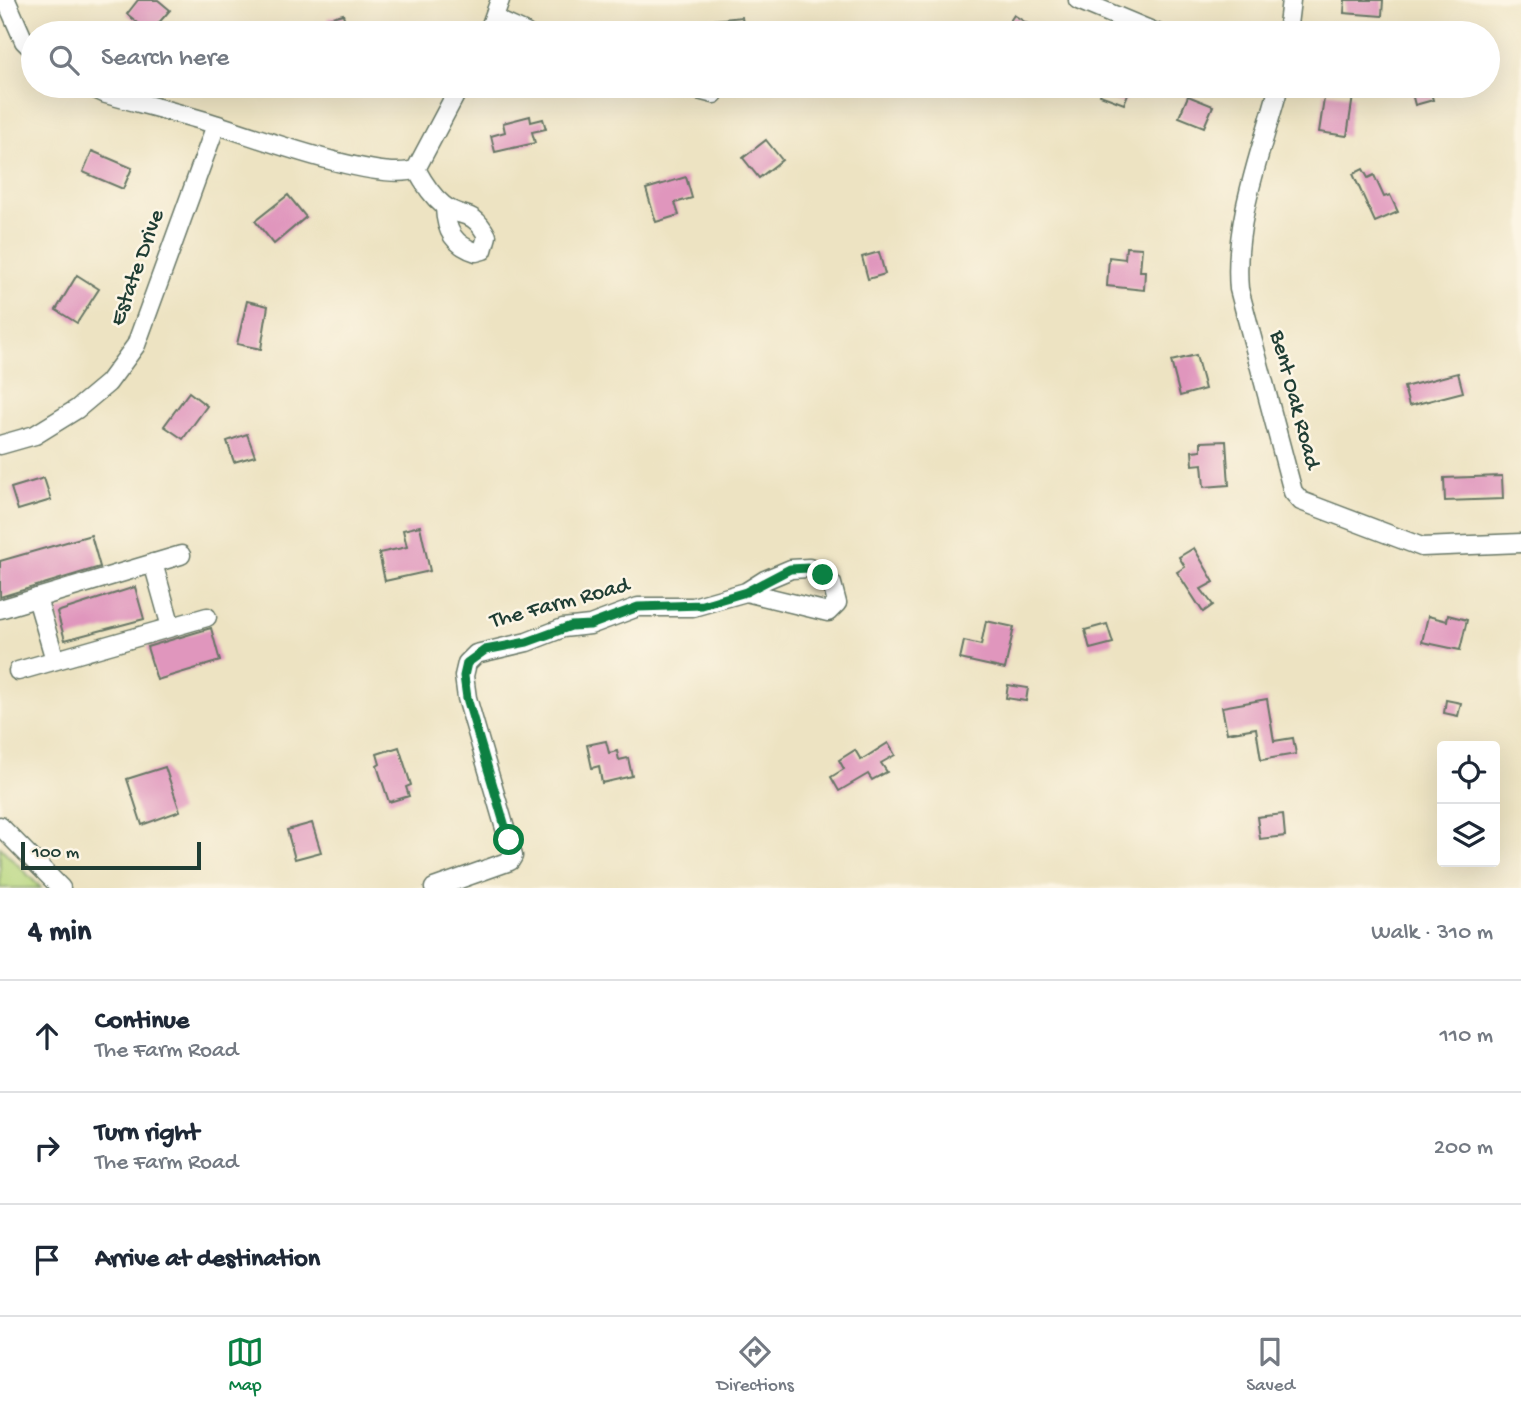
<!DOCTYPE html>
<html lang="en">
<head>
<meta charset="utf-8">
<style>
  body { margin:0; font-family:"Gochi Hand",sans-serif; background:#f6f6f7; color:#1f2937 }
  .controls { position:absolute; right:21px; bottom:21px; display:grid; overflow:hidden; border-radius:7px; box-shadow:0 7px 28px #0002 }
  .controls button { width:63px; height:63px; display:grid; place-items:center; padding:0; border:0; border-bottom:2px solid #e0e1e3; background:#fff; color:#1f2937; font:35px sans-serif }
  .scale { position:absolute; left:21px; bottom:18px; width:180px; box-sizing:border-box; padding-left:7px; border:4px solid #1f3d34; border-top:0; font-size:19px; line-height:24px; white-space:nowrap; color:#1f3d34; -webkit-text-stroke:5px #fcf5e5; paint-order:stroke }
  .stop { position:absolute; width:21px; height:21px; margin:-16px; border:5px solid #0b8043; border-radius:50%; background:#fff }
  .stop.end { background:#0b8043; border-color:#fff; box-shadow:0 2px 7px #0008 }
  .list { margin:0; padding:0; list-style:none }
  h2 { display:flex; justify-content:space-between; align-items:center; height:91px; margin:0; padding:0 28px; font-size:30px }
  h2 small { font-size:23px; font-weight:400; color:#747a83 }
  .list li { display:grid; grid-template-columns:46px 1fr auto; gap:21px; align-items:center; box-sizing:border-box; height:112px; padding:0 28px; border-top:2px solid #e0e1e3 }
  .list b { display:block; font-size:26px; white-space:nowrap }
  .list p { margin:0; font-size:23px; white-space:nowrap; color:#747a83 }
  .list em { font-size:23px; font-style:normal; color:#747a83 }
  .icon { flex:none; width:38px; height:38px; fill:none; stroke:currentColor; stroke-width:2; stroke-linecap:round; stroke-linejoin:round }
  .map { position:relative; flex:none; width:1521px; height:888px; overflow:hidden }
  .search { position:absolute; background:#fff; box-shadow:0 7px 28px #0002; left:21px; right:21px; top:21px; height:77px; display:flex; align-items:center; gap:18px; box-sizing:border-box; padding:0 24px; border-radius:38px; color:#747a83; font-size:26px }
  .sheet { height:427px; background:#fff }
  nav { display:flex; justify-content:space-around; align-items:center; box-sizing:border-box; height:98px; border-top:2px solid #e0e1e3; background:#fff; font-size:19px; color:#747a83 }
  nav a { display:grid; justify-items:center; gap:4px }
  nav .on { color:#0b8043 }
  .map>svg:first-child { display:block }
  .green { fill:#b6d67d; stroke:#6a8a58; stroke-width:2 }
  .building { fill:#e096bd }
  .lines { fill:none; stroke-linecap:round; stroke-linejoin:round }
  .minor-casing { stroke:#677766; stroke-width:21 }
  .minor { stroke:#fff; stroke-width:18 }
  .route { stroke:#0b8043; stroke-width:9 }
  .labels { text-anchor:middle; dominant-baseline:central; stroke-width:5; stroke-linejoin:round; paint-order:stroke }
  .street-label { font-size:23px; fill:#1f3d34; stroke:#fcf5e5 }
</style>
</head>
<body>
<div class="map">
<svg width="1521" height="888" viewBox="0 0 1521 888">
  <rect width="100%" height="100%" fill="#fcf5e5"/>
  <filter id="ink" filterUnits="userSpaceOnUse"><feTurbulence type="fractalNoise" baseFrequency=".0143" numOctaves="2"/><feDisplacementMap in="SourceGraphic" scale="14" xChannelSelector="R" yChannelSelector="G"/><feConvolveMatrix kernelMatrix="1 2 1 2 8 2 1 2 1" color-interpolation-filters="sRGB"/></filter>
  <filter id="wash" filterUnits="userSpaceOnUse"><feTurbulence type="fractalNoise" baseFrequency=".00686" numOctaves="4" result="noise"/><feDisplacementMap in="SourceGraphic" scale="28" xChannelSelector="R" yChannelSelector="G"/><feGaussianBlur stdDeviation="1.57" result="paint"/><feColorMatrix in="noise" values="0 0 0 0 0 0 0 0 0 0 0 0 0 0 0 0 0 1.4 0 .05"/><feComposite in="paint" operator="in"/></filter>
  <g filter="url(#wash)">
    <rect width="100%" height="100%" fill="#ede3c2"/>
    <polygon class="green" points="0,847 41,888 0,888"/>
    <g id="blocks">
      <g class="building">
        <polygon points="138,0 158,0 170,10 150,33 139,33 143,27 127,14"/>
        <polygon points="1345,0 1383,0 1382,16 1344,13"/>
        <polygon points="343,14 348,33 332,33 328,18"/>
        <polygon points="1014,15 1042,33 1002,33"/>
        <polygon points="742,17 744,33 715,33 714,20"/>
        <polygon points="1103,86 1131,86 1124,104 1100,95"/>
        <polygon points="1410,86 1429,86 1433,100 1415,105"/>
        <polygon points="1325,92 1353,96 1347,136 1319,132"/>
        <polygon points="1188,96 1213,106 1204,127 1179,117"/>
        <polygon points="530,116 531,122 543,119 546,129 532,132 535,143 495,152 491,136 505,132 503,123"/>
        <polygon points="766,140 782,160 759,178 743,158"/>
        <polygon points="92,151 132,168 123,189 83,172"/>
        <polygon points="1363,169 1368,178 1374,175 1384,197 1390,195 1398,212 1375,222 1353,174"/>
        <polygon points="686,177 692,198 675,203 679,215 656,222 646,189"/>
        <polygon points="288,195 306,217 274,244 255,221"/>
        <polygon points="1126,247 1142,248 1140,271 1145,271 1144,290 1107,286 1109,257 1125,259"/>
        <polygon points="879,252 885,274 868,279 862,257"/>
        <polygon points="77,275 99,289 77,323 56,310"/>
        <polygon points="247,301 268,306 261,349 237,344"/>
        <polygon points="1196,355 1205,389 1180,396 1171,361"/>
        <polygon points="1458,373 1463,392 1409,406 1404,387"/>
        <polygon points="189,392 207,406 183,439 164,426"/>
        <polygon points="247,434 255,456 234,462 227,441"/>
        <polygon points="1226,441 1229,485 1204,487 1202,464 1193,465 1192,451 1201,450 1201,442"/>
        <polygon points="1502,476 1503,499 1445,501 1444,478"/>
        <polygon points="44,478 51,500 18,510 11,488"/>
        <polygon points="420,526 430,571 385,581 379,553 407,547 403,530"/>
        <polygon points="91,535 100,567 0,597 0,561"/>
        <polygon points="1194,548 1214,582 1201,589 1213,605 1203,612 1177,572 1185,567 1179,557"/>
        <polygon points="135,587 144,619 65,640 57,612"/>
        <polygon points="1448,615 1467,620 1460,650 1422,642 1428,616 1447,621"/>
        <polygon points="986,621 1014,627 1005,669 960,659 964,641 981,645"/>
        <polygon points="1107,624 1113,643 1090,649 1085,630"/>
        <polygon points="211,628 220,661 157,680 147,647"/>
        <polygon points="1008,685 1028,688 1026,701 1006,698"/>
        <polygon points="1267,699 1274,741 1293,738 1296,754 1261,760 1256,728 1227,733 1222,707"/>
        <polygon points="1446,700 1461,703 1458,716 1444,713"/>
        <polygon points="606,741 609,753 617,751 619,760 628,758 632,776 602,783 599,766 592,768 587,745"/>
        <polygon points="888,743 895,755 881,763 887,772 872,780 868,774 839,791 831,777 844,769 839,760 855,750 861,760"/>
        <polygon points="399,747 411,785 406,787 409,796 389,802 377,766 380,764 377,754"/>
        <polygon points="165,767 180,811 142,825 127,779"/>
        <polygon points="1283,814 1285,836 1260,839 1257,817"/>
        <polygon points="312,823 321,852 295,859 287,830"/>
      </g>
    </g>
  </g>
  <g filter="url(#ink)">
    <use href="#blocks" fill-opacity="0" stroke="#677766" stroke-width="2"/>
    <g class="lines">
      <g class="minor-casing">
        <g id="minor">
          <polyline points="6,0 24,41 33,50"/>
          <polyline points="1078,0 1157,33"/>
          <polyline points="495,19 526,33"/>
          <polyline points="488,33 500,0"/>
          <polyline points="1287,33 1291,0"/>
          <path d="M89,86l17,8c36,10 73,19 109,30 38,12 168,60 201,45l44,-83"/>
          <polyline points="683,86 714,94"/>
          <path d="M1279,86c-17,64 -46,136 -40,203l54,203 8,9 121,46 99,-4"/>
          <path d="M416,169c7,13 16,27 27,36 18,15 29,2 44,31l-4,14 -7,2c-22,-7 -30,-21 -31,-44"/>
          <polyline points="0,445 35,435 77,409 108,383 136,345 216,125"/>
          <polyline points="153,563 171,627"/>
          <polyline points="37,598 55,660"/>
          <polyline points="0,609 181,555"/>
          <polyline points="18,671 207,617"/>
          <polyline points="0,826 61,888"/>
          <polyline points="434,888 510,861 513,856 467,698 464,676 467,663 476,654 527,642 563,628 590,625 638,607 693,607 746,592 765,580 791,569 809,568 823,575 832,584 837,603 828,612 746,592"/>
        </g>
      </g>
      <use href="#minor" class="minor"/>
    </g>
  </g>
  <g class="lines" filter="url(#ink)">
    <polyline class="route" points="509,840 467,698 464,676 467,663 485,650 527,642 571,626 590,625 638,607 702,605 746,592 790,569 809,568 823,575"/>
  </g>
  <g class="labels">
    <g class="street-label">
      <text transform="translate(138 268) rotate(-70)">Estate Drive</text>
      <text transform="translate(1294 400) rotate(75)">Bent Oak Road</text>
      <text transform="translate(560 604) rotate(-15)">The Farm Road</text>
    </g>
  </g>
</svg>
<div class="controls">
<button><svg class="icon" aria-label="locate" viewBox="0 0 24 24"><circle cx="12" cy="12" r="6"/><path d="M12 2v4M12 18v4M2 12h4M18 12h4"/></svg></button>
<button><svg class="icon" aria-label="layers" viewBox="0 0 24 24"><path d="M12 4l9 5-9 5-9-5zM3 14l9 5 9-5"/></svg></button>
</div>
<div class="scale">100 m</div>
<div class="stop" style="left:509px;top:840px"></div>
<div class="stop end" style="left:823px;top:575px"></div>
<div class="search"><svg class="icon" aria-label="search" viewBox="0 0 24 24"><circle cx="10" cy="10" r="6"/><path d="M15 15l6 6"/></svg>Search here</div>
</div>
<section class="sheet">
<h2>4 min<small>Walk · 310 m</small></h2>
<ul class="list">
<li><svg class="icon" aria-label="ahead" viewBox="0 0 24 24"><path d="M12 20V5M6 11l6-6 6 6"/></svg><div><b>Continue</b><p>The Farm Road</p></div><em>110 m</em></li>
<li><svg class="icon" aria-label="right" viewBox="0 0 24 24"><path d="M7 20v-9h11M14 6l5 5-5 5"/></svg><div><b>Turn right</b><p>The Farm Road</p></div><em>200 m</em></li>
<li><svg class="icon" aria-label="arrive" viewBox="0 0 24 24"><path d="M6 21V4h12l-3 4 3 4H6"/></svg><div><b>Arrive at destination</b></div></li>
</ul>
</section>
<nav>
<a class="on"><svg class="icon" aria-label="map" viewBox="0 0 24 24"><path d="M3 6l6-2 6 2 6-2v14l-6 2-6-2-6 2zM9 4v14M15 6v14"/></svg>Map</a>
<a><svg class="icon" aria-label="directions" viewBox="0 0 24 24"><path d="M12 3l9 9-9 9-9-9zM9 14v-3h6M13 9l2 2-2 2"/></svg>Directions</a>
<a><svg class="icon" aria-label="saved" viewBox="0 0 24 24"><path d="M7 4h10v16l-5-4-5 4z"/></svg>Saved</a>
</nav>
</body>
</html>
